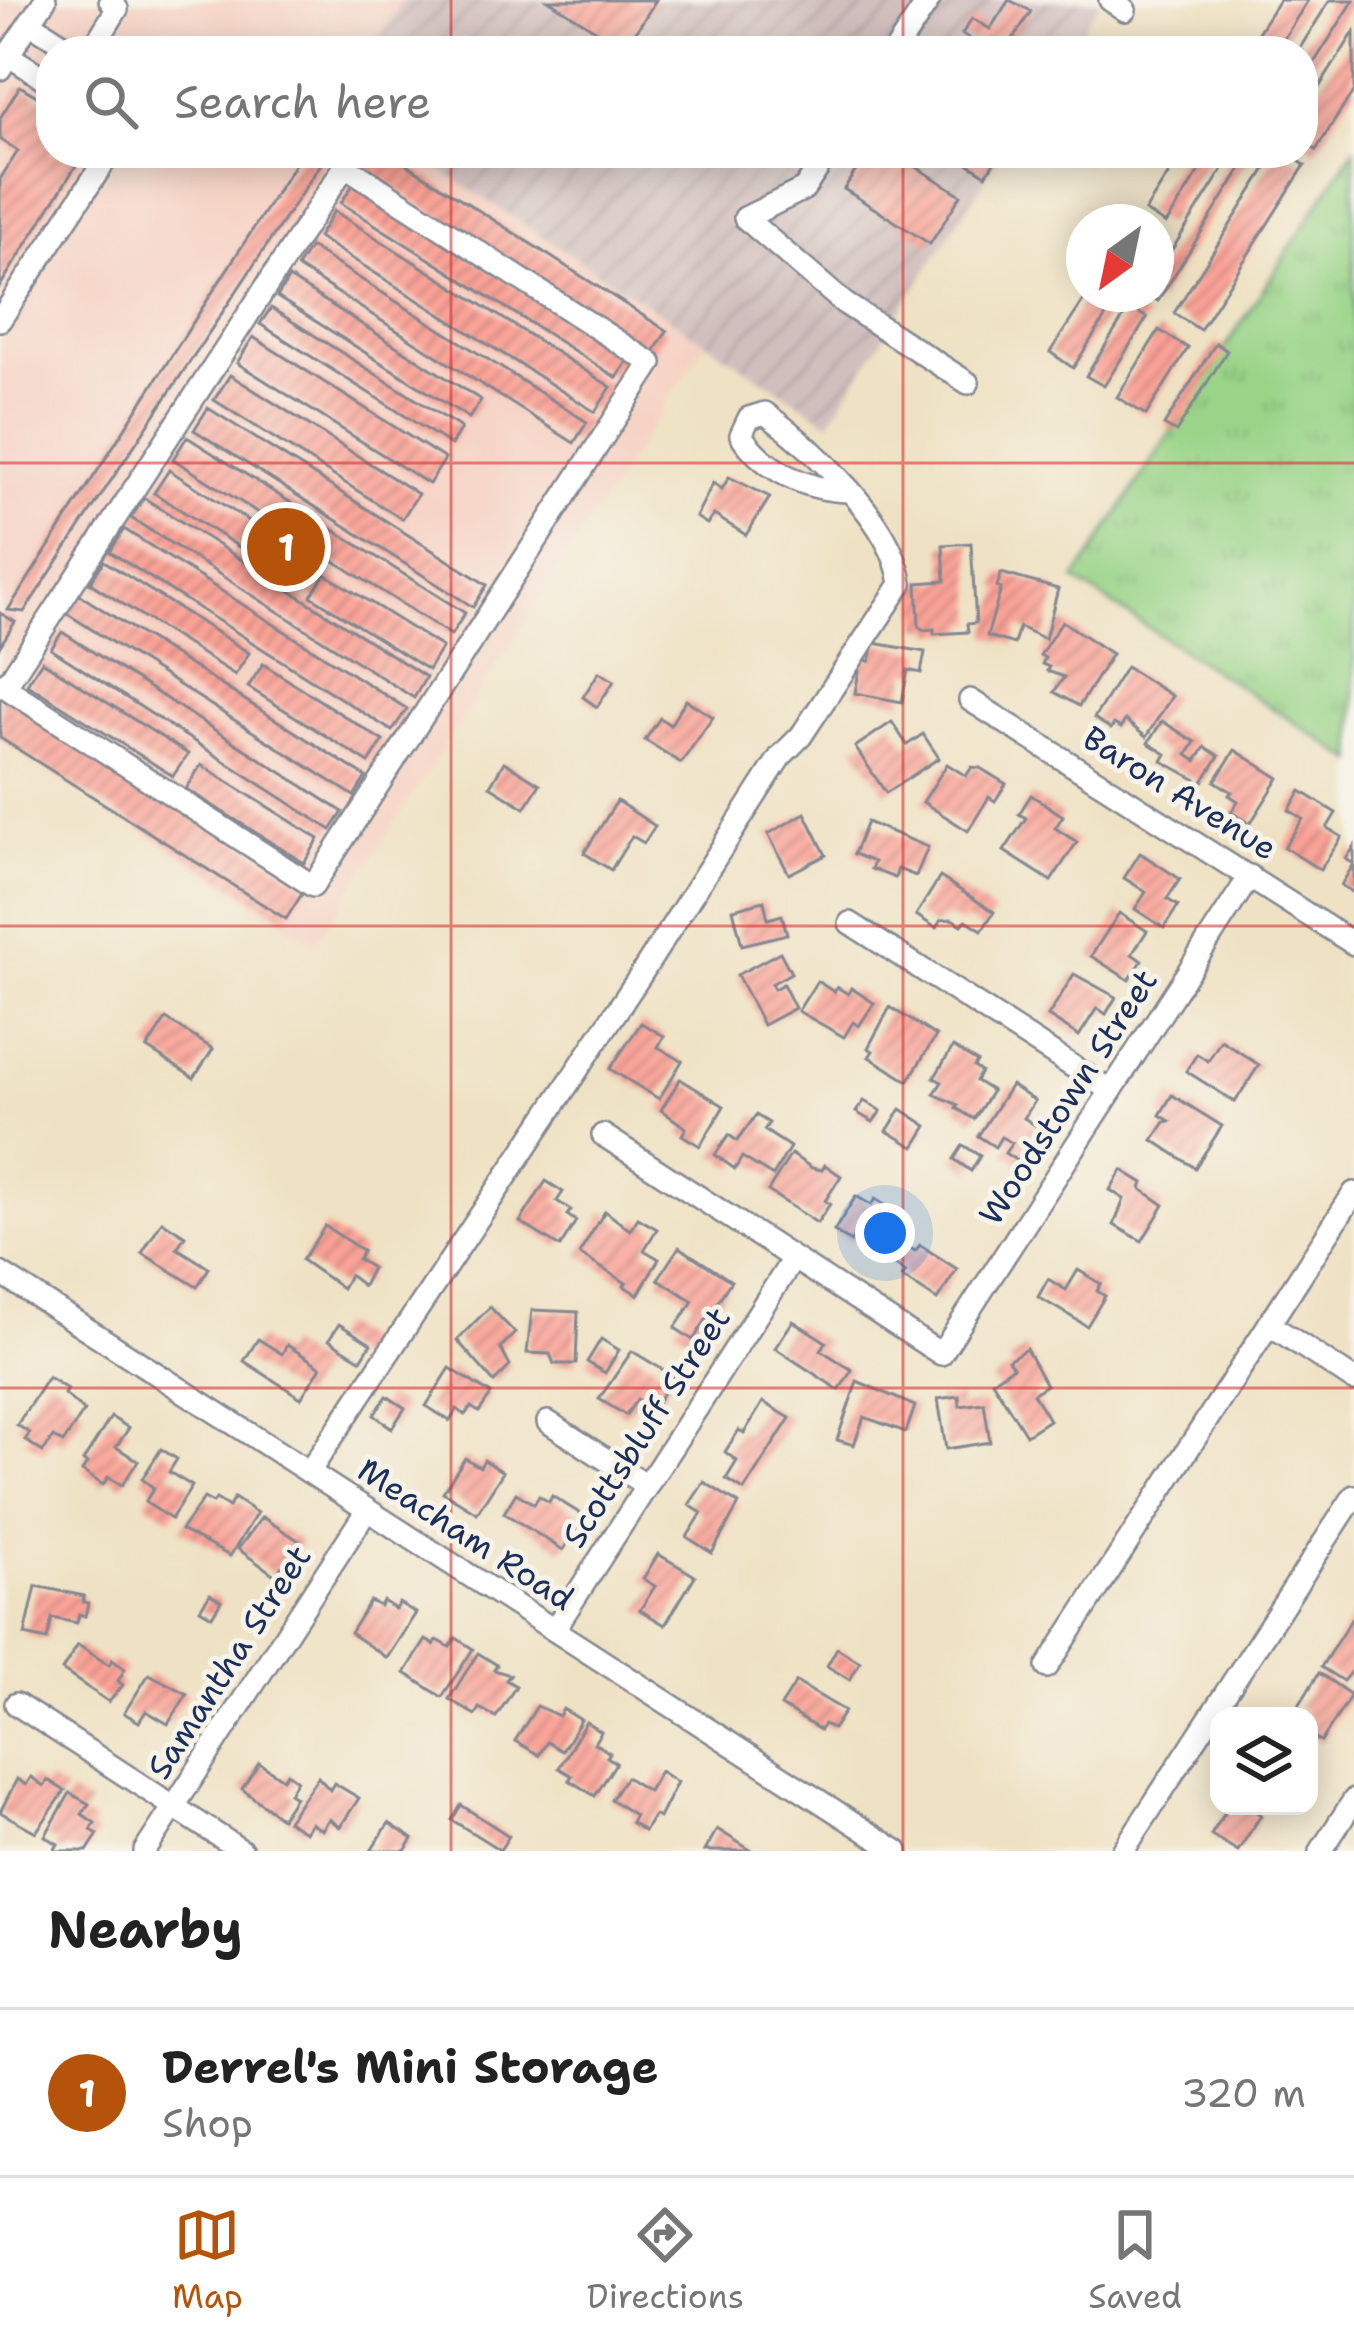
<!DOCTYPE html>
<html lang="en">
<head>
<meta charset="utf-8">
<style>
  body { margin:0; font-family:"Shantell Sans",sans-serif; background:#f2f2f2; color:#222 }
  .controls { position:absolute; right:36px; bottom:36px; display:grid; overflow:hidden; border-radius:24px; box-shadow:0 6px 30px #0003 }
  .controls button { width:108px; height:108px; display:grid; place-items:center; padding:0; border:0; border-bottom:3px solid #e0e0e0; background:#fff; color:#222; font:60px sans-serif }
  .compass { position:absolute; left:1066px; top:204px; width:108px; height:108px; border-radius:50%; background:#fff; box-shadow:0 6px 30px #0003; rotate:213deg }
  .you { position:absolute; left:885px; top:1233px; width:42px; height:42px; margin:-30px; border:9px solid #fff; border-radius:50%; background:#1a73e8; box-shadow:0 0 0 18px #1a73e833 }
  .badge { display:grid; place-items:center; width:78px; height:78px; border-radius:50%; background:#b45309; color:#fff; font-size:39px; font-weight:700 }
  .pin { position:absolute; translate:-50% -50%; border:6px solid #fff; box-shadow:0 3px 12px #0006 }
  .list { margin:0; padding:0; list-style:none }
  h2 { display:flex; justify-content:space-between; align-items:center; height:156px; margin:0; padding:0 48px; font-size:51px }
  h2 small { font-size:39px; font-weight:400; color:#767676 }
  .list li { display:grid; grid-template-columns:78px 1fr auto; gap:36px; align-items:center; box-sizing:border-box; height:168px; padding:0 48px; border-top:3px solid #e0e0e0 }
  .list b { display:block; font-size:45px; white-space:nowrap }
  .list p { margin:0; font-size:39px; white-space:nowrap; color:#767676 }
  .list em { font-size:39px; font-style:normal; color:#767676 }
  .icon { flex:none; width:66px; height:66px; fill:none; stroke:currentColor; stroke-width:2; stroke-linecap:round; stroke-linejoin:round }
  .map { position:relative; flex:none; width:1354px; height:1851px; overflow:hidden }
  .search { position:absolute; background:#fff; box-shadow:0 6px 30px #0003; left:36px; right:36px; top:36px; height:132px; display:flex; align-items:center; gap:30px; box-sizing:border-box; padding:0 42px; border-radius:48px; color:#767676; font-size:45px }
  .sheet { height:324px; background:#fff }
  nav { display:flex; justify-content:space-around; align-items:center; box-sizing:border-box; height:168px; border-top:3px solid #e0e0e0; background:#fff; font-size:33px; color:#767676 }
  nav a { display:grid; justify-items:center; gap:6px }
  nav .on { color:#b45309 }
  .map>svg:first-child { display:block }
  .built { fill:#f6d2c4 }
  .industrial { fill:url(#industrial-furrows) }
  .grass { fill:url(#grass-tufts); stroke:#5a8273; stroke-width:3 }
  .building { fill:url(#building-hatch) }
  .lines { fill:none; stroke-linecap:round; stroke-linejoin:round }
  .minor-casing { stroke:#858891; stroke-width:26 }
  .minor { stroke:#fff; stroke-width:21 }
  .grid { fill:none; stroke:#d62828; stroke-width:3; stroke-opacity:0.55 }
  .labels { text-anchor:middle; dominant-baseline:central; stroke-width:10; stroke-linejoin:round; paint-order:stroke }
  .street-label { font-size:33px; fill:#1b2f5e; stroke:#f7f3e8 }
</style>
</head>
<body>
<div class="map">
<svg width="1354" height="1851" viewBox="0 0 1354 1851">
  <defs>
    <pattern id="industrial-furrows" width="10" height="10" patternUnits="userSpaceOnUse" patternTransform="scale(3)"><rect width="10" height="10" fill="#d1bfbe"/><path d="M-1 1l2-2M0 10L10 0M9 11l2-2" fill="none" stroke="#b3a4a6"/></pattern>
    <pattern id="grass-tufts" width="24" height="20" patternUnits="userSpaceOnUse" patternTransform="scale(3)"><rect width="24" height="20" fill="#99d488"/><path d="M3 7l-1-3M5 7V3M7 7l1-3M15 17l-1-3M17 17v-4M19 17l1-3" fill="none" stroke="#83b678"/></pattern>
    <pattern id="building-hatch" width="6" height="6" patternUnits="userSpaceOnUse" patternTransform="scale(3)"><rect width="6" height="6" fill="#fba397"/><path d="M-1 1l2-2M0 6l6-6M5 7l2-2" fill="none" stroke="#ca857e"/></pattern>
  </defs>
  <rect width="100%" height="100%" fill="#f7f3e8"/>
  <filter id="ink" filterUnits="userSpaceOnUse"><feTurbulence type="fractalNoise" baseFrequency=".00833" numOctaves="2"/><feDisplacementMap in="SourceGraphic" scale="24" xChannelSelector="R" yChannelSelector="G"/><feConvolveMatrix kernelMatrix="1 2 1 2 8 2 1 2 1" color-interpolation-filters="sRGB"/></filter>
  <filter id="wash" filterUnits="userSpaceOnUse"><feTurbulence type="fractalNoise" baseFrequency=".004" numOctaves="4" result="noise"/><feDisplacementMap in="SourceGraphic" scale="48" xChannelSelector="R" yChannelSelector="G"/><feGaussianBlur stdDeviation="2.7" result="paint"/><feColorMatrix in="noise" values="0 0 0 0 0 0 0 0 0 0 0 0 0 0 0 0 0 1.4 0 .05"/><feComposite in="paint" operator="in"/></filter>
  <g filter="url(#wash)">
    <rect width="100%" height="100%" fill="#efe2c4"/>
    <polygon class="built" points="0,0 403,0 370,51 51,51 51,153 414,153 706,342 316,944 0,740"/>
    <g class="industrial">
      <polygon points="403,0 1101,0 1068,51 370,51"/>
      <polygon points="414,153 1002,153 829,422"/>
    </g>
    <polygon class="grass" points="1354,149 1354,761 1075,580"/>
    <g id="blocks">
      <g class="building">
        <polygon points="548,0 656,0 625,49"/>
        <polygon points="1009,0 1031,11 1005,51 989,51 962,34 972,18 990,29"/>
        <polygon points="1279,0 1308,0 1276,51 1246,51"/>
        <polygon points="1330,0 1354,0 1303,80 1303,51 1298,51"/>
        <polygon points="1354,32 1354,90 1316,150 1303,142 1303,113"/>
        <polygon points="20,86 48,103 51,98 51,153 84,153 0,286 0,179 18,151 0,139 0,118"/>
        <polygon points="302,153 328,153 24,612 8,610"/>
        <polygon points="349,153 389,153 667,331 653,353 347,157"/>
        <polygon points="867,153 894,153 961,195 930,244 844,189"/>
        <polygon points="961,153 1000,153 986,175 958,157"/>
        <polygon points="1182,153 1211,153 1166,224 1145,211"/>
        <polygon points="1233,153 1251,153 1158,301 1146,294 1156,294 1156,275"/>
        <polygon points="1276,153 1286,153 1305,165 1200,330 1174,313"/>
        <polygon points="354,183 629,358 617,378 341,203"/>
        <polygon points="334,211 611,387 595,412 318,237"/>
        <polygon points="310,247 587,422 574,443 297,267"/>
        <polygon points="289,278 481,400 469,418 277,297"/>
        <polygon points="1088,294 1120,294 1073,368 1050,352"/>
        <polygon points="1130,307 1147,318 1104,386 1086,376"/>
        <polygon points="271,308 461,428 451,445 260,324"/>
        <polygon points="1159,330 1188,348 1146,415 1117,397"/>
        <polygon points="253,337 445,459 429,484 237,363"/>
        <polygon points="1216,343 1227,351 1176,432 1164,425"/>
        <polygon points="230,375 418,494 402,519 214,400"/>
        <polygon points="208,408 487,585 473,607 194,430"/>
        <polygon points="187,437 465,613 451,635 173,459"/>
        <polygon points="169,470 310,560 296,583 154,493"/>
        <polygon points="729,477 770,497 746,535 714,515 707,524 696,517 713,483 722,489"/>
        <polygon points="144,498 426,677 414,698 131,518"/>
        <polygon points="124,529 407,709 392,731 110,552"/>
        <polygon points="971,543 976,623 967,624 968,632 934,634 934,629 924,630 919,627 917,583 945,581 943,545"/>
        <polygon points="104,561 249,653 235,675 90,583"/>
        <polygon points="1001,573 1058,589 1045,639 1019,627 1014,644 987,636 1001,589 997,587"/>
        <polygon points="325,574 442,647 428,670 311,596"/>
        <polygon points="78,594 366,777 354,796 66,613"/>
        <polygon points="0,613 15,622 0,646"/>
        <polygon points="1062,621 1112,654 1079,706 1054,692 1064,677 1047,671 1049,667 1042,664 1045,658 1040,655"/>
        <polygon points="62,632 343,812 331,830 51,649"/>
        <polygon points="874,643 925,652 921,673 908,670 902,702 855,693 861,660 870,661"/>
        <polygon points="42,661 188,754 173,776 27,684"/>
        <polygon points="263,664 383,741 369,763 248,687"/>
        <polygon points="1126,667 1172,696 1146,737 1125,720 1121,728 1114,724 1111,729 1094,718"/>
        <polygon points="599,672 614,681 597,707 583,697"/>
        <polygon points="0,691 307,886 286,919 0,738"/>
        <polygon points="686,700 713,717 681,763 645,740 660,718 670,725"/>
        <polygon points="1162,721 1195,742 1187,755 1196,761 1205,747 1219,756 1202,783 1162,761 1166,754 1148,743"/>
        <polygon points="892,722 907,745 923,734 939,758 886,793 855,747"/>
        <polygon points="1235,750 1279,778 1250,824 1231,812 1238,801 1229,795 1232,792 1215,781"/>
        <polygon points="504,762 540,784 525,808 490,786"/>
        <polygon points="947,764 966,776 972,767 980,768 1006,784 995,801 989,797 968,831 923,802"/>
        <polygon points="201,765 319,839 304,863 186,789"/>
        <polygon points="1301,791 1336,813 1327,828 1342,837 1320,870 1284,847 1303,819 1289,810"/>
        <polygon points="1031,795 1063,816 1055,828 1077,842 1051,881 1004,851 1026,818 1019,814"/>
        <polygon points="617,801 655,826 644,843 632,836 611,870 584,853"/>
        <polygon points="805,813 826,855 789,874 768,834"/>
        <polygon points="867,822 928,847 916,876 898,869 895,878 871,869 874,862 854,854"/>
        <polygon points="1354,847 1354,893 1341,885 1354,864 1346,859"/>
        <polygon points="1140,853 1180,879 1167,899 1178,906 1164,928 1135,909 1146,892 1124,878"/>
        <polygon points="940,877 994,912 982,930 966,920 962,925 952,919 941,920 936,928 916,915"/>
        <polygon points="764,901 768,919 782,915 787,934 742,945 733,909"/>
        <polygon points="1119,913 1147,931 1132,954 1142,961 1129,980 1091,956"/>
        <polygon points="780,952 791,973 771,984 774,989 783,984 795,1008 763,1025 737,975"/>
        <polygon points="1074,974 1116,997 1106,1014 1097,1008 1079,1036 1048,1016"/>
        <polygon points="817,981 834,992 837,987 848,994 851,988 874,1003 859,1026 853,1022 844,1037 798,1011"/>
        <polygon points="890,1007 936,1036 908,1081 869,1057 873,1051 868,1048"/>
        <polygon points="166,1019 213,1049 194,1078 147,1048"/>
        <polygon points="641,1023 664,1036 658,1047 682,1061 659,1099 610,1069"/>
        <polygon points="1221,1040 1259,1065 1235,1102 1186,1071 1197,1054 1208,1061"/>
        <polygon points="953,1047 977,1062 974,1067 981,1072 976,1081 992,1091 974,1119 956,1108 958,1105 934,1094 942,1082 934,1078"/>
        <polygon points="680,1079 724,1106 700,1146 682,1135 686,1128 661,1110"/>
        <polygon points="1011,1085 1035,1101 1024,1118 1041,1129 1020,1163 1005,1153 1012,1143 1001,1137 995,1147 978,1136"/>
        <polygon points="1172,1095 1222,1126 1195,1168 1153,1140 1165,1122 1170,1121 1160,1115"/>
        <polygon points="864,1101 881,1111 873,1122 856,1112"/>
        <polygon points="901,1109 927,1126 914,1147 887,1131"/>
        <polygon points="756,1115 769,1123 764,1130 790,1147 773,1176 742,1157 735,1169 715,1155 729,1135 737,1141"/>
        <polygon points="963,1145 980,1156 971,1171 954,1159"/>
        <polygon points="791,1154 812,1168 822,1170 825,1165 841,1176 825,1201 830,1204 817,1223 768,1191"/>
        <polygon points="1122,1170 1143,1183 1141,1189 1164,1205 1142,1241 1114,1225 1124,1199 1110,1190"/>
        <polygon points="546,1181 563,1192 557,1201 571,1210 567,1215 576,1221 560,1247 520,1222"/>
        <polygon points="856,1196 871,1205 875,1199 888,1207 884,1214 903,1224 885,1252 856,1233 851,1242 834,1231"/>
        <polygon points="605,1211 630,1230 638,1218 657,1229 644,1250 659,1259 638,1295 624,1286 626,1283 579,1254"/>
        <polygon points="162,1221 185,1236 177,1248 209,1268 197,1287 142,1253"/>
        <polygon points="325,1226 363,1251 358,1259 372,1268 363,1286 349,1275 342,1288 302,1260"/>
        <polygon points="900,1241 915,1251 920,1245 957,1269 937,1300 902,1277 906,1272 888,1260"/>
        <polygon points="679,1247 731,1281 693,1340 675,1328 693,1301 658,1279"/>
        <polygon points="1078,1270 1101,1284 1097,1291 1105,1296 1087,1326 1038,1297 1048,1279 1066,1290"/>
        <polygon points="490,1307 515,1333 500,1348 510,1366 494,1382 457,1340"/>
        <polygon points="532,1310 578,1312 576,1364 554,1364 550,1354 527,1353"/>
        <polygon points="793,1321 826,1342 821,1350 852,1370 839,1390 775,1348"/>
        <polygon points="339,1324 371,1344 361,1360 329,1340"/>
        <polygon points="258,1339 282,1354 287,1345 321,1367 301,1398 244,1361"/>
        <polygon points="601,1339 619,1350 605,1373 587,1362"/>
        <polygon points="1026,1349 1046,1385 1033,1394 1049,1420 1026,1435 992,1381 1013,1367 1008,1360"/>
        <polygon points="632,1351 673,1376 653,1409 637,1399 626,1415 599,1399"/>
        <polygon points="450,1368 491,1394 479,1412 471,1407 465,1415 457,1409 450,1421 426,1406"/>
        <polygon points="48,1377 67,1389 64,1394 84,1411 63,1443 53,1437 43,1452 25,1440 30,1433 17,1425"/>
        <polygon points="857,1381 915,1406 906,1432 864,1417 854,1445 837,1440"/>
        <polygon points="387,1396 405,1408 392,1428 374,1415"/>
        <polygon points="959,1396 960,1406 984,1403 990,1442 946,1449 938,1399"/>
        <polygon points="763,1402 790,1418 744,1490 726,1479 737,1461 725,1452 739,1430 744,1433"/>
        <polygon points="111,1417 129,1428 116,1447 138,1461 122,1485 108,1477 103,1485 82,1471 87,1463 83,1461"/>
        <polygon points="161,1449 177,1459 169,1472 192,1486 171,1519 145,1502 154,1488 142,1479"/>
        <polygon points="465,1458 480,1467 484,1460 503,1472 477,1513 443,1492"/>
        <polygon points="704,1482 739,1504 712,1553 687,1537 702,1513 689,1505"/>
        <polygon points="516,1493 534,1504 539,1496 549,1502 552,1496 584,1516 563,1550 504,1513"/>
        <polygon points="204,1498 213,1503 216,1499 229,1507 234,1498 257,1513 230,1556 181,1530"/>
        <polygon points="262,1517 301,1542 294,1553 301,1557 292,1572 281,1567 276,1576 238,1549"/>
        <polygon points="658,1554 695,1576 665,1625 640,1610 655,1586 643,1579"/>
        <polygon points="36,1586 84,1596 83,1602 88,1603 85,1616 79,1614 77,1623 52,1618 47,1640 25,1635"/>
        <polygon points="210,1594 221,1601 212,1616 200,1609"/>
        <polygon points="370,1601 380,1606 383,1601 395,1609 399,1603 416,1613 387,1658 350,1633"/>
        <polygon points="1354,1615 1354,1668 1343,1681 1321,1667"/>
        <polygon points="456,1638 473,1649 442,1697 405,1673 426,1640 434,1645 437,1640 450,1647"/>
        <polygon points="78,1645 109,1665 112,1660 125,1669 118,1681 123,1685 109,1702 62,1670"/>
        <polygon points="837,1648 860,1662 850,1680 827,1666"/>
        <polygon points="478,1653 497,1665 494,1670 510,1675 506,1680 516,1686 496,1717 479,1708 475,1715 449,1699"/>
        <polygon points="1319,1673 1351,1695 1321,1742 1309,1735 1309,1716 1302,1716 1305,1711 1298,1707"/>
        <polygon points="149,1674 187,1694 168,1724 146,1711 139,1722 124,1713"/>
        <polygon points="796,1682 845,1711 833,1729 824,1724 820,1730 781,1706"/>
        <polygon points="537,1706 559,1716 563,1709 581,1720 562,1751 547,1742 539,1755 515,1741"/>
        <polygon points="586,1722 601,1732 594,1743 610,1753 607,1757 616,1763 595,1796 569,1780 572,1776 559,1768"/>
        <polygon points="259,1763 283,1779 287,1773 297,1780 289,1793 295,1797 281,1818 242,1789"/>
        <polygon points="660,1771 677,1782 659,1818 654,1815 644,1831 631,1822 635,1815 611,1800 626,1777 648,1791"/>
        <polygon points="31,1777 44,1786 48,1780 65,1791 36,1832 0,1812 17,1779 26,1785"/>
        <polygon points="318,1777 330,1790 334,1783 359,1798 340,1827 329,1819 322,1830 311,1823 305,1832 287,1821"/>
        <polygon points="70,1793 89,1804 82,1814 95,1823 91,1830 98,1834 87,1851 54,1851 58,1844 45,1836"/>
        <polygon points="461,1805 509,1836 500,1850 452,1820"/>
        <polygon points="1229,1806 1259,1806 1255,1811 1261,1815 1238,1851 1211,1835"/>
        <polygon points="389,1823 413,1839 405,1851 371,1851"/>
        <polygon points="717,1829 752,1851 705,1851"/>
      </g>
    </g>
  </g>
  <g filter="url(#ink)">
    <use href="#blocks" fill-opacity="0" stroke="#858891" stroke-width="3"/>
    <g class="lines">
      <g class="minor-casing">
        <g id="minor">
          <polyline points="1110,0 1125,10"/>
          <polyline points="30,23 74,51"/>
          <polyline points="91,51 117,9 110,0"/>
          <polyline points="895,51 929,0"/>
          <polyline points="8,55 45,0"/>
          <polyline points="0,69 8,55 51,83"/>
          <polyline points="828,153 804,189 745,218 844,303 968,383"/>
          <polyline points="0,320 110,153"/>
          <polyline points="0,684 5,687 313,886 651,363 345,166 5,687"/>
          <polyline points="970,700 1354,944"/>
          <polyline points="850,923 1111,1091"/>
          <polyline points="603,1135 941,1354 1250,876"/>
          <polyline points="0,1273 897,1851"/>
          <polyline points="1269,1324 1354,1380"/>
          <polyline points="548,1422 647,1486"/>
          <path d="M309,1472l331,-496 140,-219 21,-21 100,-152c-7,-61 -87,-135 -136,-171l-16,5 -8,17c23,35 65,55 106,56"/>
          <polyline points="554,1630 793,1259"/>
          <polyline points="1047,1667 1354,1193"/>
          <polyline points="16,1704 242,1851"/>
          <polyline points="145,1851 367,1510"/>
          <polyline points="1123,1851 1354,1496"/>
          <polyline points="1321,1851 1354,1800"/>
        </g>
      </g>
      <use href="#minor" class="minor"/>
    </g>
  </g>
  <path class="grid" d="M451,0v51M903,0v51M451,153v1698M903,153v1698M0,463h1354M0,926h1354M0,1388h1354"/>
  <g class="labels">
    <g class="street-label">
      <text transform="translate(1180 793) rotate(32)">Baron Avenue</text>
      <text transform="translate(1068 1097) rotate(-57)">Woodstown Street</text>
      <text transform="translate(646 1427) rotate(-57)">Scottsbluff Street</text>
      <text transform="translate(466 1534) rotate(33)">Meacham Road</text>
      <text transform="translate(229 1662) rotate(-57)">Samantha Street</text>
    </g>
  </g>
</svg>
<div class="controls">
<button><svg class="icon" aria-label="layers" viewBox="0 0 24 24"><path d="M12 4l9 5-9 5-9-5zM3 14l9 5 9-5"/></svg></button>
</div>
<svg class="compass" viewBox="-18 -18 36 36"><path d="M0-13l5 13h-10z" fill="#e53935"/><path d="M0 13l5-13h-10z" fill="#767676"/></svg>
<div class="you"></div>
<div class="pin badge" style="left:286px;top:547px">1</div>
<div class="search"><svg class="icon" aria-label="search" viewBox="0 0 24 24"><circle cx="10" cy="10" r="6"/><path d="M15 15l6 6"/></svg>Search here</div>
</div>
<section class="sheet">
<h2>Nearby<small></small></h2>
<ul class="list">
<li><span class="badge">1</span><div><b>Derrel's Mini Storage</b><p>Shop</p></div><em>320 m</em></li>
</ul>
</section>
<nav>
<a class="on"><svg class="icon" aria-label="map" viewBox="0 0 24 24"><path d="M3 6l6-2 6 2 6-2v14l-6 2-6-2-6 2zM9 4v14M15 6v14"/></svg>Map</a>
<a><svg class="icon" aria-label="directions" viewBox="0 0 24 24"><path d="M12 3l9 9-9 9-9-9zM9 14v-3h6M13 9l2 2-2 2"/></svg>Directions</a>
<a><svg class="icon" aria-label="saved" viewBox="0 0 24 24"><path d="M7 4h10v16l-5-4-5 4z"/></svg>Saved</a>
</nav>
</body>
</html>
